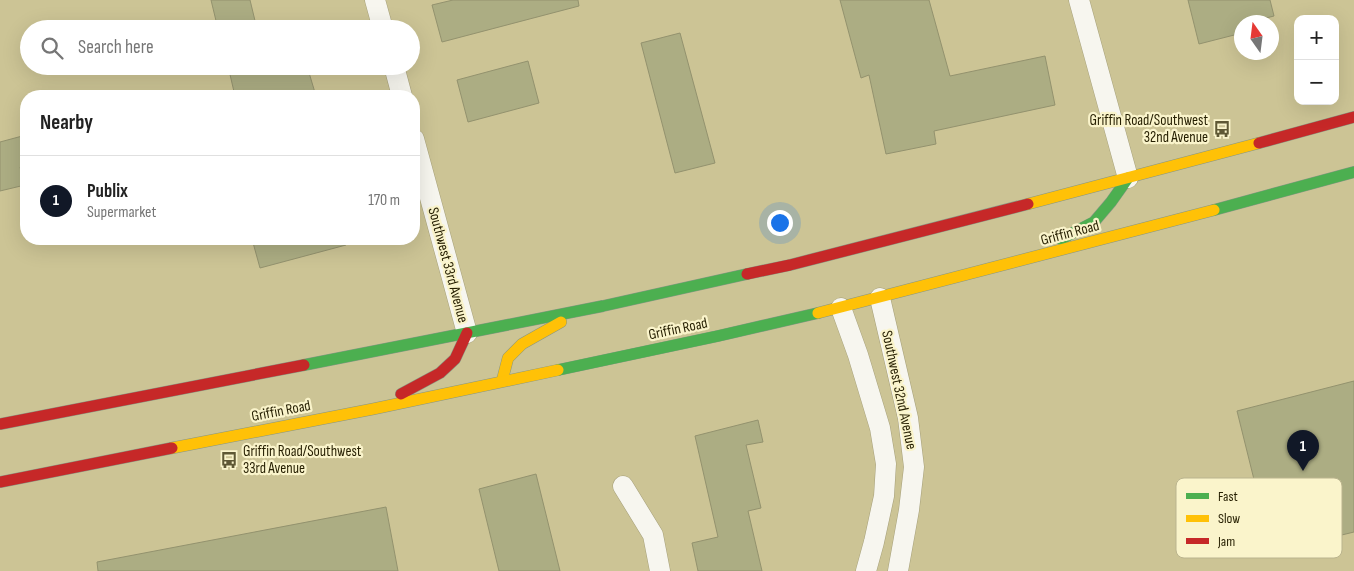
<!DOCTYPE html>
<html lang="en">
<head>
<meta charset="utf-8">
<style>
  body { margin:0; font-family:"Sofia Sans Condensed",sans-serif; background:#f2f2f2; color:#222 }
  .controls { position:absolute; right:15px; top:15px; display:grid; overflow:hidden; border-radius:10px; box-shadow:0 5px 20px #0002 }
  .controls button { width:45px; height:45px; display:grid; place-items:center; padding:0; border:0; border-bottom:1px solid #e0e0e0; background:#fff; color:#222; font:25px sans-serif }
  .compass { position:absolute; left:1234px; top:15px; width:45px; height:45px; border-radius:50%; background:#fff; box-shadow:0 5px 20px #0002; rotate:346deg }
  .you { position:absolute; left:779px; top:222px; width:18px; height:18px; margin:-12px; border:4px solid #fff; border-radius:50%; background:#1a73e8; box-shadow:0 0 0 8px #1a73e833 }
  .badge { display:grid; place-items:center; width:32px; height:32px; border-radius:50%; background:#111827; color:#fff; font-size:16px; font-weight:700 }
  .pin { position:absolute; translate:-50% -41px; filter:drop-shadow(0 1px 2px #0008) }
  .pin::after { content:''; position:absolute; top:26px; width:18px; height:15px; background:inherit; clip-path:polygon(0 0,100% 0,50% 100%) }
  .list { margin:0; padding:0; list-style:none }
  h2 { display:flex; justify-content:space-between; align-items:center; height:65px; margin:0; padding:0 20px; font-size:21px }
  h2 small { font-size:16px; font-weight:400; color:#767676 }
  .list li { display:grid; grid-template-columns:32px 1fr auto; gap:15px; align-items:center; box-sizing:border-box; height:90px; padding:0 20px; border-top:1px solid #e0e0e0 }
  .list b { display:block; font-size:19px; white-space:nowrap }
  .list p { margin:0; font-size:16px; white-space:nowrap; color:#767676 }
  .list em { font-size:16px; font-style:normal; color:#767676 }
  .icon { flex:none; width:28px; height:28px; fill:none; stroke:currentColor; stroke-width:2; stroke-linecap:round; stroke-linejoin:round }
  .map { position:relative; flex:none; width:1354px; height:571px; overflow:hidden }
  .search { position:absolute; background:#fff; box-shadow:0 5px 20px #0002; left:20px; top:20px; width:400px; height:55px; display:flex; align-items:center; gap:12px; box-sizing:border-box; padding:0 18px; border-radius:28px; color:#767676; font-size:19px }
  .panel { position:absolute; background:#fff; box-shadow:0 5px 20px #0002; left:20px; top:90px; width:400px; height:155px; border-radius:20px }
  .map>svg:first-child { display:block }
  .building { fill:#acad83; stroke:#93926e }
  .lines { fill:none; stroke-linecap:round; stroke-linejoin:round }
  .street-casing { stroke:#a59f79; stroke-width:21 }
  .fast-casing { stroke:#879684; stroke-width:12 }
  .slow-casing { stroke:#879684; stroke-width:12 }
  .jam-casing { stroke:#879684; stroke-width:12 }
  .street { stroke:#f7f6ef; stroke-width:20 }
  .fast { stroke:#4caf50; stroke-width:11 }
  .slow { stroke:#ffc107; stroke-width:11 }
  .jam { stroke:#c62828; stroke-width:11 }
  .labels { text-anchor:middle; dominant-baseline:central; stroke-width:4.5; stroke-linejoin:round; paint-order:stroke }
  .poi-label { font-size:15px; fill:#251e00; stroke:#faf4cb; text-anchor:end }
  .street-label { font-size:15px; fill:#251e00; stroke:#faf4cb }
  .key { fill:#faf4cb; stroke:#bab48e; stroke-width:1 }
  .key-label { font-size:14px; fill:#251e00 }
</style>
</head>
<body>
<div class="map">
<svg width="1354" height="571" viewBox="0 0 1354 571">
  <rect width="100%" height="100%" fill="#ccc495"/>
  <g class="building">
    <polygon points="211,0 250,0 257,29 218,29"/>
    <polygon points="453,0 578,0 579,6 442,42 432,5"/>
    <polygon points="840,0 929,0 950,76 1045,56 1055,105 934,131 936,144 886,154 869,75 861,78"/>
    <polygon points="1188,0 1270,0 1274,16 1250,22 1242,22 1242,33 1199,44"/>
    <polygon points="680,33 715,163 675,173 641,43"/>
    <polygon points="528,61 539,103 468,122 457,80"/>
    <polygon points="228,66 307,66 316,96 235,96"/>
    <polygon points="26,135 26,166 20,167 25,185 0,191 0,142"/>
    <polygon points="252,239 345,239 346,245 260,268"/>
    <polygon points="1354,381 1354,532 1272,552 1237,411"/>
    <polygon points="758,420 763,442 746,445 761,508 748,511 762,571 698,571 692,543 718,537 695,436"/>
    <polygon points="536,474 560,571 499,571 479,489"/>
    <polygon points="386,507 398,571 98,571 97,562"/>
  </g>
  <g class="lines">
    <g class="street-casing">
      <g id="street">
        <polyline points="375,0 383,29"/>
        <polyline points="1079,0 1128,178"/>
        <polyline points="394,66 402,96"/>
        <polyline points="414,139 467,333"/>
        <polyline points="880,298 908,418 914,467 909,510 898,571"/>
        <polyline points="841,308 858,355 880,428 886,464 884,496 874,542 866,571"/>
        <polyline points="623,486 653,535 660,571"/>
      </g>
    </g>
    <g class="fast-casing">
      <g id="fast">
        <polyline points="1214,210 1354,172"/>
        <polyline points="1061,239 1094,222 1111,202 1128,178"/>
        <polyline points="304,365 603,306 747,274"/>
        <polyline points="558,370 718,336 818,313"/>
      </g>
    </g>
    <g class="slow-casing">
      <g id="slow">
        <polyline points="1028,204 1259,143"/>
        <polyline points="818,313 1214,210"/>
        <polyline points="502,381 508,358 522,344 561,322"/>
        <polyline points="172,448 373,409 558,370"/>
      </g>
    </g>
    <g class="jam-casing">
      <g id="jam">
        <polyline points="1259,143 1354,117"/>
        <polyline points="747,274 790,265 1028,204"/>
        <polyline points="401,394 440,373 455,359 467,333"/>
        <polyline points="0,424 304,365"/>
        <polyline points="0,482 172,448"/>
      </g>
    </g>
    <use href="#street" class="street"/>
    <use href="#fast" class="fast"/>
    <use href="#slow" class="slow"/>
    <use href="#jam" class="jam"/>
  </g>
  <defs>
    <g id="bus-bare" transform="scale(1.35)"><path d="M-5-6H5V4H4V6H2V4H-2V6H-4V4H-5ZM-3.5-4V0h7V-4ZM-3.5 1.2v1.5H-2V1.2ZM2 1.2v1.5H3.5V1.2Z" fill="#5f5834" stroke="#faf4cb" stroke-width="2.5" paint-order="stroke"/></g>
  </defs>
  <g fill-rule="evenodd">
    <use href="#bus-bare" x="1222" y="129"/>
    <use href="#bus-bare" x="229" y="460"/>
  </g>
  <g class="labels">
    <g class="poi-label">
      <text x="1208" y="120">Griffin Road/Southwest<tspan x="1208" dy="17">32nd Avenue</tspan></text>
      <text x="243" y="451" text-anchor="start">Griffin Road/Southwest<tspan x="243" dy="17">33rd Avenue</tspan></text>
    </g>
    <g class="street-label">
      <text transform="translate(1070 233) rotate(-15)">Griffin Road</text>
      <text transform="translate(448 265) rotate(75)">Southwest 33rd Avenue</text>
      <text transform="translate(678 329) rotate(-12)">Griffin Road</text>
      <text transform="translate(899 390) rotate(78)">Southwest 32nd Avenue</text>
      <text transform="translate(281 411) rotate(-11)">Griffin Road</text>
    </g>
  </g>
  <rect x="1176" y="478" width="166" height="80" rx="8" class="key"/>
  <rect x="1186" y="493" width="23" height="6" fill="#4caf50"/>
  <rect x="1186" y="515" width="23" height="7" fill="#ffc107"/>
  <rect x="1186" y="538" width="23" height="6" fill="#c62828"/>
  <g class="key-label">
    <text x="1218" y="501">Fast</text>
    <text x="1218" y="523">Slow</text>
    <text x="1218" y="546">Jam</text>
  </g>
</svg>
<div class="controls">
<button>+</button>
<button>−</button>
</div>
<svg class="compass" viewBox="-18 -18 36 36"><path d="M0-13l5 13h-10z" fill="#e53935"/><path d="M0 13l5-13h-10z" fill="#767676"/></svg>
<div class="you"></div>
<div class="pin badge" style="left:1303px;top:471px">1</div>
<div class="search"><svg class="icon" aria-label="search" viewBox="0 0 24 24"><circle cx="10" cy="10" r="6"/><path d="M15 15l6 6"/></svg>Search here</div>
<section class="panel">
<h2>Nearby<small></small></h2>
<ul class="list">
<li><span class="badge">1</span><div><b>Publix</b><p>Supermarket</p></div><em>170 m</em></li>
</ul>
</section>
</div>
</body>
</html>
